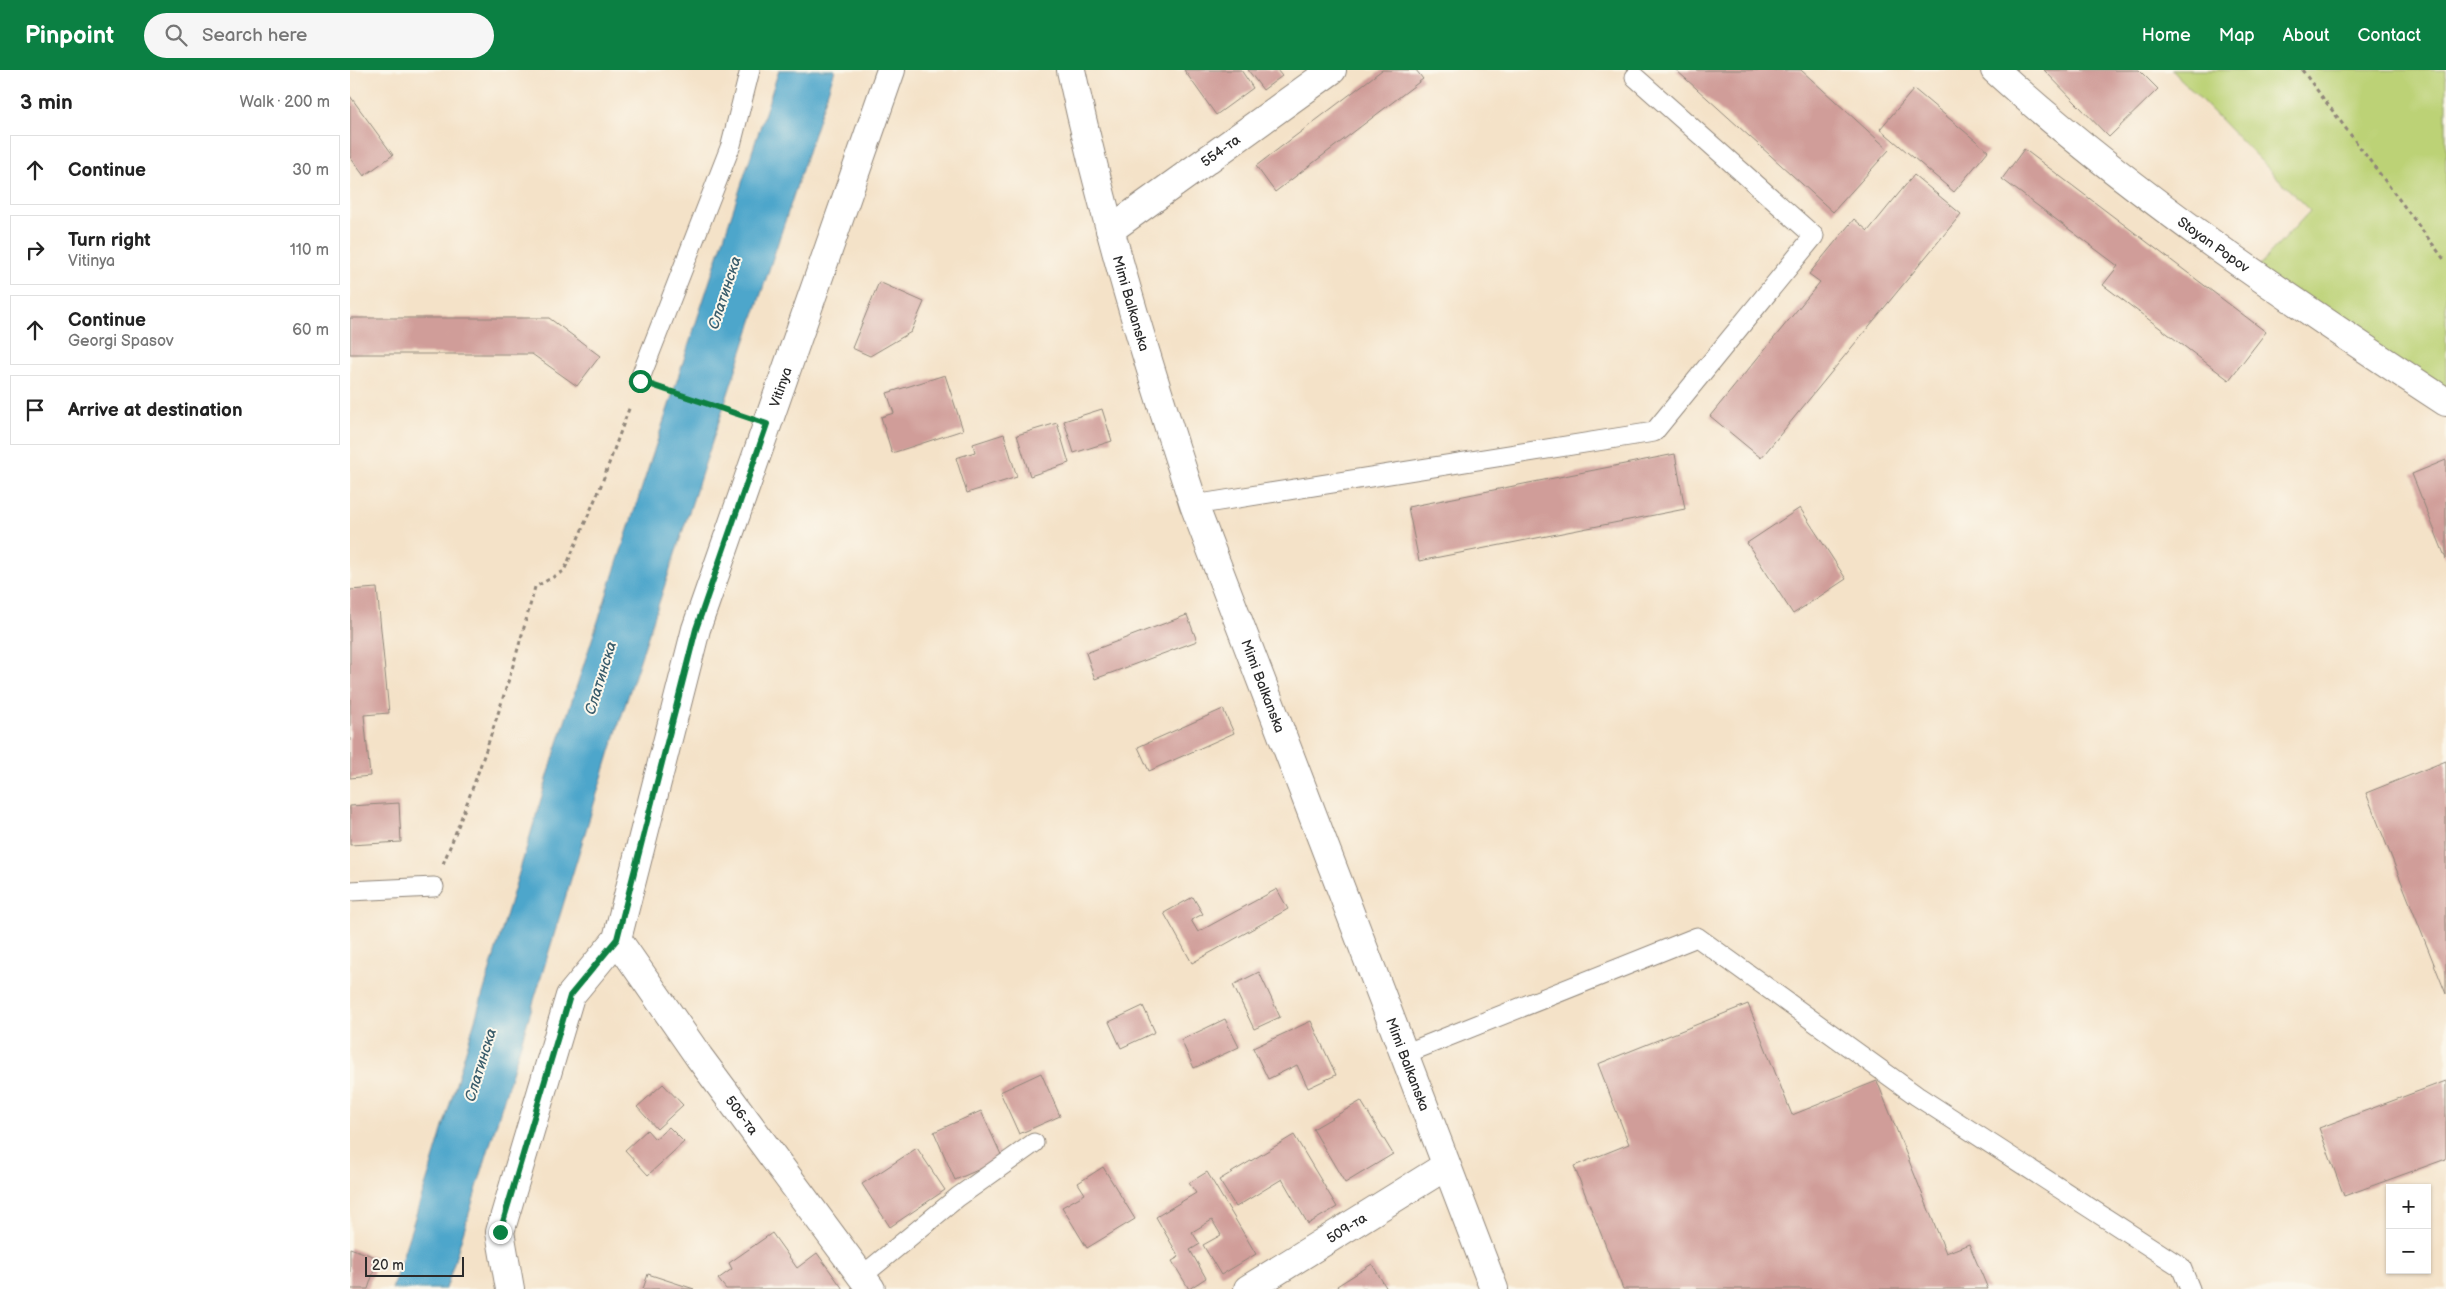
<!DOCTYPE html>
<html lang="en">
<head>
<meta charset="utf-8">
<style>
  body { margin:0; font-family:"Balsamiq Sans",sans-serif; background:#f6f6f6; color:#222 }
  .controls { position:absolute; right:15px; bottom:15px; display:grid; overflow:hidden; border-radius:0px; box-shadow:0 1px 4px #0004 }
  .controls button { width:45px; height:45px; display:grid; place-items:center; padding:0; border:0; border-bottom:1px solid #e0e0e0; background:#fff; color:#222; font:25px sans-serif }
  .scale { position:absolute; left:15px; bottom:12px; width:99px; box-sizing:border-box; padding-left:5px; border:2px solid #2b2b2b; border-top:0; font-size:14px; line-height:18px; white-space:nowrap; color:#2b2b2b; -webkit-text-stroke:4px #fbf7ec; paint-order:stroke }
  .stop { position:absolute; width:15px; height:15px; margin:-11px; border:4px solid #0b8043; border-radius:50%; background:#fff }
  .stop.end { background:#0b8043; border-color:#fff; box-shadow:0 1px 5px #0008 }
  .list { margin:0; padding:0; list-style:none }
  h2 { display:flex; justify-content:space-between; align-items:center; height:65px; margin:0; padding:0 20px; font-size:21px }
  h2 small { font-size:16px; font-weight:400; color:#767676 }
  .list li { display:grid; grid-template-columns:32px 1fr auto; gap:15px; align-items:center; box-sizing:border-box; height:70px; margin:0 10px 10px; padding:0 10px; border:1px solid #e0e0e0; border-radius:0px }
  .list b { display:block; font-size:19px; white-space:nowrap }
  .list p { margin:0; font-size:16px; white-space:nowrap; color:#767676 }
  .list em { font-size:16px; font-style:normal; color:#767676 }
  .icon { flex:none; width:28px; height:28px; fill:none; stroke:currentColor; stroke-width:2; stroke-linecap:round; stroke-linejoin:round }
  .map { position:relative; flex:none; width:2096px; height:1219px; overflow:hidden }
  header { display:flex; align-items:center; gap:30px; box-sizing:border-box; height:70px; padding:0 25px; background:#0b8043; color:#fff }
  header strong { font-size:24px }
  nav { display:flex; gap:28px; margin-inline-start:auto; font-size:18px }
  .search { width:350px; height:45px; background:#f6f6f6; display:flex; align-items:center; gap:12px; box-sizing:border-box; padding:0 18px; border-radius:28px; color:#767676; font-size:19px }
  main { display:flex }
  aside { flex:1; background:#fff }
  .map>svg:first-child { display:block }
  .green { fill:#bcd276; stroke:#747e50 }
  .water { fill:#4ea6cb; stroke:#3c687b }
  .building { fill:#d09d99 }
  .lines { fill:none; stroke-linecap:round; stroke-linejoin:round }
  .service-casing { stroke:#90867a; stroke-width:21 }
  .minor-casing { stroke:#90867a; stroke-width:30 }
  .path { stroke:#90867a; stroke-width:3; stroke-dasharray:4 4; stroke-linecap:butt }
  .service { stroke:#fff; stroke-width:19 }
  .minor { stroke:#fff; stroke-width:28 }
  .route { stroke:#0b8043; stroke-width:6 }
  .labels { text-anchor:middle; dominant-baseline:central; stroke-width:4; stroke-linejoin:round; paint-order:stroke }
  .street-label { font-size:14px; fill:#2b2b2b; stroke:#fbf7ec }
  .water-label { font-size:15px; font-style:italic; fill:#395c6b; stroke:#fbf7ec }
</style>
</head>
<body>
<header>
<strong>Pinpoint</strong>
<div class="search"><svg class="icon" aria-label="search" viewBox="0 0 24 24"><circle cx="10" cy="10" r="6"/><path d="M15 15l6 6"/></svg>Search here</div>
<nav><a>Home</a><a>Map</a><a>About</a><a>Contact</a></nav>
</header>
<main>
<aside>
<h2>3 min<small>Walk · 200 m</small></h2>
<ul class="list">
<li><svg class="icon" aria-label="ahead" viewBox="0 0 24 24"><path d="M12 20V5M6 11l6-6 6 6"/></svg><div><b>Continue</b></div><em>30 m</em></li>
<li><svg class="icon" aria-label="right" viewBox="0 0 24 24"><path d="M7 20v-9h11M14 6l5 5-5 5"/></svg><div><b>Turn right</b><p>Vitinya</p></div><em>110 m</em></li>
<li><svg class="icon" aria-label="ahead" viewBox="0 0 24 24"><path d="M12 20V5M6 11l6-6 6 6"/></svg><div><b>Continue</b><p>Georgi Spasov</p></div><em>60 m</em></li>
<li><svg class="icon" aria-label="arrive" viewBox="0 0 24 24"><path d="M6 21V4h12l-3 4 3 4H6"/></svg><div><b>Arrive at destination</b></div></li>
</ul>
</aside>
<div class="map">
<svg width="2096" height="1219" viewBox="0 0 2096 1219">
  <rect width="100%" height="100%" fill="#fbf7ec"/>
  <filter id="ink" filterUnits="userSpaceOnUse"><feTurbulence type="fractalNoise" baseFrequency=".02" numOctaves="2"/><feDisplacementMap in="SourceGraphic" scale="10" xChannelSelector="R" yChannelSelector="G"/><feConvolveMatrix kernelMatrix="1 2 1 2 8 2 1 2 1" color-interpolation-filters="sRGB"/></filter>
  <filter id="wash" filterUnits="userSpaceOnUse"><feTurbulence type="fractalNoise" baseFrequency=".0096" numOctaves="4" result="noise"/><feDisplacementMap in="SourceGraphic" scale="20" xChannelSelector="R" yChannelSelector="G"/><feGaussianBlur stdDeviation="1.12" result="paint"/><feColorMatrix in="noise" values="0 0 0 0 0 0 0 0 0 0 0 0 0 0 0 0 0 1.4 0 .05"/><feComposite in="paint" operator="in"/></filter>
  <g filter="url(#wash)">
    <rect width="100%" height="100%" fill="#f4e2c8"/>
    <polygon class="green" points="1822,0 2096,0 2096,332 1904,201 1960,141"/>
    <polygon class="water" points="429,0 485,0 261,678 96,1219 42,1219 79,1104 206,679"/>
    <g id="blocks">
      <g class="building">
        <polygon points="834,0 891,0 903,18 866,45"/>
        <polygon points="898,0 927,0 932,6 913,20"/>
        <polygon points="1032,0 1066,0 1073,9 925,122 906,96"/>
        <polygon points="1326,0 1451,0 1539,80 1483,142"/>
        <polygon points="1694,0 1789,0 1808,19 1759,67"/>
        <polygon points="1564,19 1638,81 1604,122 1530,59"/>
        <polygon points="0,26 43,85 14,106 0,87"/>
        <polygon points="1674,79 1916,262 1879,310 1753,215 1768,196 1652,109"/>
        <polygon points="1564,105 1611,144 1411,388 1360,346 1470,212 1459,204 1504,149 1518,161"/>
        <polygon points="529,212 574,232 561,262 520,286 502,278"/>
        <polygon points="0,248 199,248 250,286 227,316 182,284 0,284"/>
        <polygon points="595,305 613,360 542,383 531,347 544,343 537,323"/>
        <polygon points="752,339 762,371 724,383 714,351"/>
        <polygon points="707,353 719,393 680,406 667,365"/>
        <polygon points="654,364 667,407 617,423 606,388 625,382 623,374"/>
        <polygon points="1325,384 1335,439 1069,491 1058,437"/>
        <polygon points="2096,390 2096,489 2062,404"/>
        <polygon points="1450,438 1496,509 1443,544 1397,473"/>
        <polygon points="27,518 39,643 14,645 20,706 0,708 0,520"/>
        <polygon points="837,545 847,571 745,609 736,583"/>
        <polygon points="873,639 884,663 799,701 788,677"/>
        <polygon points="2096,691 2096,924 2016,723"/>
        <polygon points="49,733 51,772 0,775 0,736"/>
        <polygon points="927,819 938,839 842,893 814,843 843,827 853,844 841,850 848,862"/>
        <polygon points="909,902 930,947 904,959 883,915"/>
        <polygon points="1398,934 1442,1045 1527,1011 1596,1183 1619,1174 1638,1219 1273,1219 1224,1096 1279,1074 1248,994"/>
        <polygon points="793,936 805,962 771,978 759,952"/>
        <polygon points="875,949 889,977 844,998 831,970"/>
        <polygon points="961,951 986,1005 958,1018 947,995 918,1009 903,978"/>
        <polygon points="691,1003 710,1046 669,1064 650,1022"/>
        <polygon points="2096,1011 2096,1089 1994,1126 1969,1058"/>
        <polygon points="313,1014 333,1035 307,1059 287,1037"/>
        <polygon points="1011,1031 1043,1084 995,1113 963,1059"/>
        <polygon points="631,1041 653,1089 605,1110 584,1062"/>
        <polygon points="319,1057 334,1072 298,1105 275,1080 297,1060 305,1069"/>
        <polygon points="944,1065 987,1137 958,1154 932,1109 886,1137 869,1110"/>
        <polygon points="567,1078 595,1120 540,1157 512,1114"/>
        <polygon points="753,1097 785,1149 737,1178 712,1137 735,1124 728,1113"/>
        <polygon points="857,1102 906,1184 871,1205 853,1175 871,1165 862,1150 842,1162 850,1174 840,1180 856,1208 839,1219 822,1191 829,1187 806,1147 846,1123 839,1113"/>
        <polygon points="422,1163 447,1198 467,1183 493,1219 376,1219 368,1209 382,1199 379,1193"/>
        <polygon points="0,1178 28,1188 18,1219 0,1219"/>
        <polygon points="1022,1194 1037,1219 989,1219 987,1216"/>
        <polygon points="298,1204 344,1219 293,1219"/>
      </g>
    </g>
  </g>
  <g filter="url(#ink)">
    <use href="#blocks" fill-opacity="0" stroke="#90867a" stroke-width="1"/>
    <g class="lines">
      <g class="service-casing">
        <g id="service">
          <polyline points="289,311 381,75 400,0"/>
          <polyline points="844,435 1304,362 1464,166 1285,7"/>
          <polyline points="0,821 84,817"/>
          <polyline points="1052,985 1347,867 1567,1026 1831,1197 1840,1219"/>
          <polyline points="512,1206 608,1127 684,1073"/>
        </g>
      </g>
      <g class="minor-casing">
        <g id="minor">
          <path id="s1" d="M721,0c32,148 76,292 123,435l300,784"/>
          <path id="s2" d="M1645,0c136,124 297,231 451,332"/>
          <path id="s3" d="M760,160l222,-160"/>
          <path id="s4" d="M267,869l82,118 172,232"/>
          <path id="s5" d="M160,1219l-10,-57 70,-236 47,-57 79,-310 195,-559"/>
          <path id="s6" d="M898,1219l198,-123"/>
        </g>
      </g>
      <g class="path">
        <polyline points="1952,0 2096,192"/>
        <polyline points="313,319 388,345"/>
        <path d="M93,794c37,-90 67,-182 92,-277l29,-16 36,-83 30,-82"/>
      </g>
      <use href="#service" class="service"/>
      <use href="#minor" class="minor"/>
    </g>
  </g>
  <g class="lines" filter="url(#ink)">
    <polyline class="route" points="150,1162 220,926 267,869 346,559 417,354 290,311"/>
  </g>
  <g class="labels">
    <g class="street-label">
      <text stroke="none"><textPath href="#s3" startOffset="136">554-та</textPath></text>
      <text stroke="none"><textPath href="#s2" startOffset="280">Stoyan Popov</textPath></text>
      <text stroke="none"><textPath href="#s1" startOffset="241">Mimi Balkanska</textPath></text>
      <text stroke="none"><textPath href="#s5" startOffset="954">Vitinya</textPath></text>
      <text stroke="none"><textPath href="#s1" startOffset="646">Mimi Balkanska</textPath></text>
      <text stroke="none"><textPath href="#s1" startOffset="1051">Mimi Balkanska</textPath></text>
      <text stroke="none"><textPath href="#s4" startOffset="216">506-та</textPath></text>
      <text stroke="none"><textPath href="#s6" startOffset="116">509-та</textPath></text>
    </g>
    <g class="water-label">
      <text transform="translate(375 223) rotate(-72)">Слатинска</text>
      <text transform="translate(251 608) rotate(-73)">Слатинска</text>
      <text transform="translate(131 995) rotate(-73)">Слатинска</text>
    </g>
  </g>
</svg>
<div class="controls">
<button>+</button>
<button>−</button>
</div>
<div class="scale">20 m</div>
<div class="stop" style="left:290px;top:311px"></div>
<div class="stop end" style="left:150px;top:1162px"></div>
</div>
</main>
</body>
</html>
